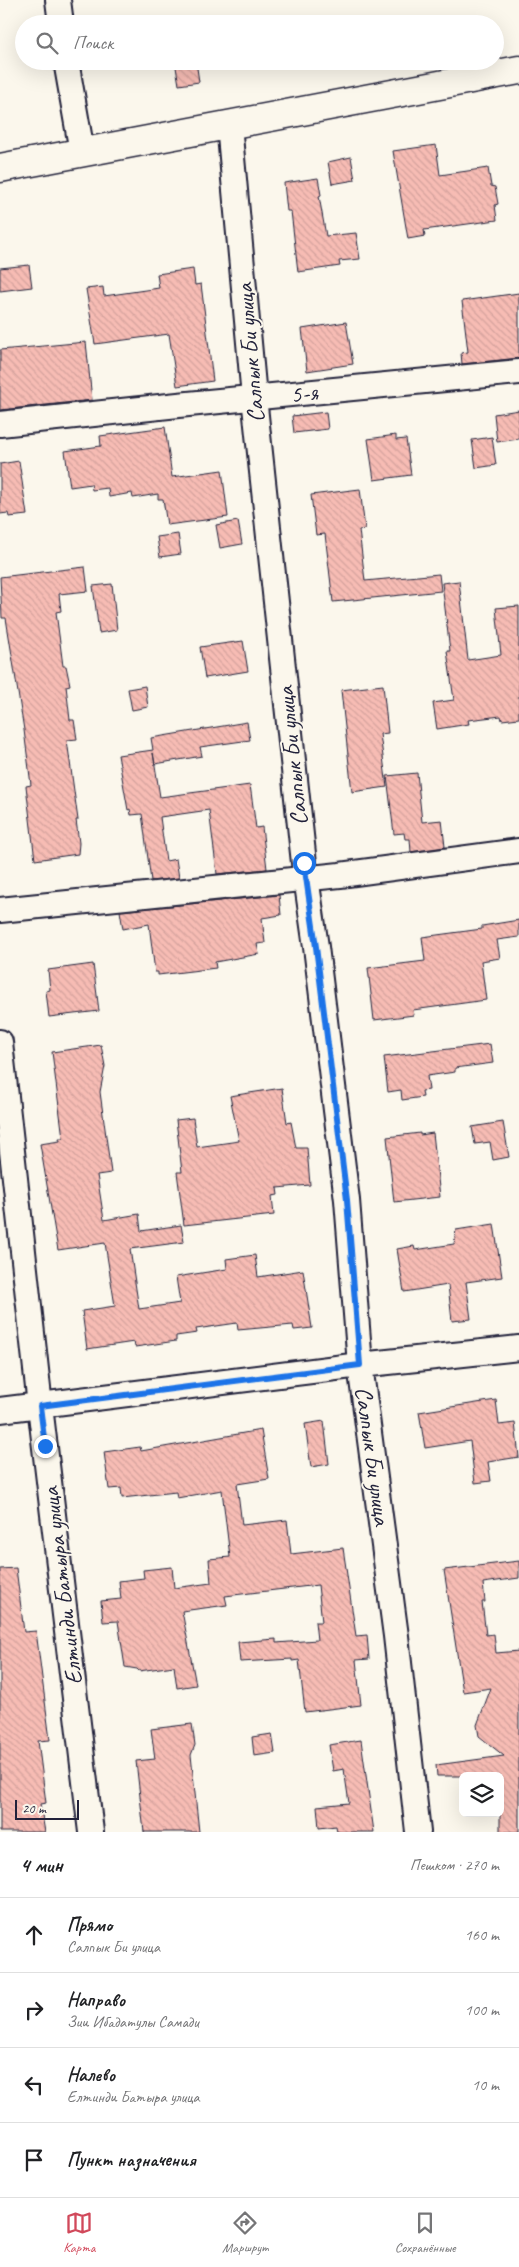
<!DOCTYPE html>
<html lang="ru">
<head>
<meta charset="utf-8">
<style>
  body { margin:0; font-family:Caveat,sans-serif; background:#f6f6f6; color:#202124 }
  .controls { position:absolute; right:15px; bottom:15px; display:grid; overflow:hidden; border-radius:8px; box-shadow:0 5px 20px #0002 }
  .controls button { width:45px; height:45px; display:grid; place-items:center; padding:0; border:0; border-bottom:1px solid #e0e0e0; background:#fff; color:#202124; font:25px sans-serif }
  .scale { position:absolute; left:15px; bottom:12px; width:64px; box-sizing:border-box; padding-left:5px; border:2px solid #22223b; border-top:0; font-size:14px; line-height:18px; white-space:nowrap; color:#22223b; -webkit-text-stroke:4px #fbf7ec; paint-order:stroke }
  .stop { position:absolute; width:15px; height:15px; margin:-11px; border:4px solid #1a73e8; border-radius:50%; background:#fff }
  .stop.end { background:#1a73e8; border-color:#fff; box-shadow:0 1px 5px #0008 }
  .list { margin:0; padding:0; list-style:none }
  h2 { display:flex; justify-content:space-between; align-items:center; height:65px; margin:0; padding:0 20px; font-size:21px }
  h2 small { font-size:16px; font-weight:400; color:#757577 }
  .list li { display:grid; grid-template-columns:32px 1fr auto; gap:15px; align-items:center; box-sizing:border-box; height:75px; padding:0 20px; border-top:1px solid #e0e0e0 }
  .list b { display:block; font-size:19px; white-space:nowrap }
  .list p { margin:0; font-size:16px; white-space:nowrap; color:#757577 }
  .list em { font-size:16px; font-style:normal; color:#757577 }
  .icon { flex:none; width:28px; height:28px; fill:none; stroke:currentColor; stroke-width:2; stroke-linecap:round; stroke-linejoin:round }
  .map { position:relative; flex:none; width:519px; height:1832px; overflow:hidden }
  .search { position:absolute; background:#fff; box-shadow:0 5px 20px #0002; left:15px; right:15px; top:15px; height:55px; display:flex; align-items:center; gap:12px; box-sizing:border-box; padding:0 18px; border-radius:28px; color:#757577; font-size:19px }
  .sheet { height:365px; background:#fff }
  nav { display:flex; justify-content:space-around; align-items:center; box-sizing:border-box; height:70px; border-top:1px solid #e0e0e0; background:#fff; font-size:14px; color:#757577 }
  nav a { display:grid; justify-items:center; gap:2px }
  nav .on { color:#d1495b }
  .map>svg:first-child { display:block }
  .building { fill:url(#building-back-hatch); stroke:#22223b }
  .lines { fill:none; stroke-linecap:round; stroke-linejoin:round }
  .minor-casing { stroke:#22223b; stroke-width:28 }
  .tertiary-casing { stroke:#22223b; stroke-width:31 }
  .minor { stroke:#fbf7ec; stroke-width:24 }
  .tertiary { stroke:#fbf7ec; stroke-width:28 }
  .route { stroke:#1a73e8; stroke-width:6 }
  .labels { text-anchor:middle; dominant-baseline:central; stroke-width:4; stroke-linejoin:round; paint-order:stroke }
  .street-label { font-size:24px; fill:#22223b; stroke:#fbf7ec }
</style>
</head>
<body>
<div class="map">
<svg width="519" height="1832" viewBox="0 0 519 1832">
  <defs>
    <pattern id="building-back-hatch" width="6" height="6" patternUnits="userSpaceOnUse" patternTransform="scale(1.25)"><rect width="6" height="6" fill="#f7bcb4"/><path d="M-1 5l2 2M0 0l6 6M5-1l2 2" fill="none" stroke="#d3a19c"/></pattern>
  </defs>
  <rect width="100%" height="100%" fill="#fbf7ec"/>
  <filter id="ink" filterUnits="userSpaceOnUse"><feTurbulence type="fractalNoise" baseFrequency=".02" numOctaves="2"/><feDisplacementMap in="SourceGraphic" scale="10" xChannelSelector="R" yChannelSelector="G"/><feConvolveMatrix kernelMatrix="1 2 1 2 8 2 1 2 1" color-interpolation-filters="sRGB"/></filter>
  <g filter="url(#ink)">
    <g class="building">
      <polygon points="175,61 196,61 199,82 179,85"/>
      <polygon points="436,145 440,175 488,168 491,186 495,187 498,204 495,205 497,220 424,230 425,236 408,239 393,151"/>
      <polygon points="351,157 355,180 332,184 328,162"/>
      <polygon points="318,178 321,195 319,196 326,236 356,233 360,259 339,261 340,266 298,272 291,211 287,211 284,183"/>
      <polygon points="29,265 32,287 0,291 0,268"/>
      <polygon points="193,269 195,285 201,284 213,381 177,386 169,334 95,344 86,289 103,287 104,296 159,288 157,274"/>
      <polygon points="519,293 519,358 462,364 461,353 468,352 462,301"/>
      <polygon points="346,322 353,364 307,371 302,329"/>
      <polygon points="86,342 92,400 0,410 0,350"/>
      <polygon points="519,410 519,439 497,442 494,414"/>
      <polygon points="326,412 328,429 294,433 292,416"/>
      <polygon points="165,427 172,477 222,470 228,517 167,525 163,499 158,499 158,494 133,498 132,493 109,497 108,488 92,490 91,484 70,487 65,451 101,446 100,436"/>
      <polygon points="396,435 396,440 406,439 411,475 374,480 368,439"/>
      <polygon points="492,437 496,465 476,468 472,440"/>
      <polygon points="19,461 27,515 9,517 8,513 0,514 0,464"/>
      <polygon points="360,489 365,529 359,530 365,581 439,574 441,591 333,602 325,534 316,535 311,495"/>
      <polygon points="238,521 242,544 220,548 216,525"/>
      <polygon points="178,534 181,554 160,557 157,537"/>
      <polygon points="85,567 88,591 59,594 61,611 56,612 63,666 66,666 70,685 66,686 70,720 74,720 77,739 67,740 78,820 76,820 79,843 78,854 35,860 26,786 31,785 24,730 6,618 2,618 0,577"/>
      <polygon points="459,581 468,660 501,655 496,608 519,606 519,718 502,720 501,716 468,720 469,724 437,729 433,703 454,700 447,651 450,651 442,583"/>
      <polygon points="112,584 117,630 99,633 93,586"/>
      <polygon points="243,641 248,671 205,678 200,647"/>
      <polygon points="383,685 388,733 380,734 387,787 352,792 341,690"/>
      <polygon points="145,686 148,707 132,710 128,689"/>
      <polygon points="247,722 250,740 200,747 202,756 155,764 153,753 160,797 250,785 256,828 262,827 267,869 217,874 209,810 160,817 166,861 176,859 179,878 151,881 142,814 131,815 130,809 128,810 118,755 153,750 151,738"/>
      <polygon points="417,773 422,822 442,820 445,847 411,852 410,839 405,839 404,833 394,834 387,776"/>
      <polygon points="279,895 281,915 262,918 265,943 257,944 259,954 215,962 216,968 158,975 158,972 155,972 149,924 123,929 120,911"/>
      <polygon points="519,920 519,937 497,940 500,958 481,961 486,1000 413,1010 414,1015 374,1020 368,968 425,961 422,937 482,929 482,926"/>
      <polygon points="93,964 99,1011 49,1017 46,991 50,990 48,970"/>
      <polygon points="490,1044 493,1063 455,1068 455,1072 427,1076 429,1090 422,1091 423,1097 402,1100 401,1090 388,1092 384,1057"/>
      <polygon points="101,1045 105,1066 100,1092 111,1173 97,1175 104,1220 139,1214 141,1231 181,1225 184,1242 130,1249 139,1309 180,1303 176,1277 227,1269 226,1259 255,1255 258,1277 303,1270 312,1328 294,1330 293,1325 238,1330 237,1323 196,1329 197,1333 176,1336 176,1341 135,1347 134,1342 87,1349 82,1311 115,1306 105,1243 58,1250 40,1144 60,1141 59,1138 63,1138 52,1052"/>
      <polygon points="282,1088 287,1123 291,1122 296,1148 307,1148 310,1185 277,1188 278,1195 272,1196 274,1215 184,1225 177,1172 182,1172 176,1120 193,1118 197,1147 239,1141 230,1096"/>
      <polygon points="503,1122 509,1157 493,1160 490,1142 475,1144 472,1127"/>
      <polygon points="420,1133 420,1135 433,1133 440,1197 394,1202 387,1137"/>
      <polygon points="494,1224 502,1277 466,1282 471,1319 452,1321 448,1285 404,1292 397,1249 414,1246 415,1250 454,1244 456,1230"/>
      <polygon points="496,1400 499,1425 515,1423 519,1457 488,1462 491,1481 475,1483 470,1441 425,1448 419,1412"/>
      <polygon points="324,1421 329,1464 311,1467 305,1424"/>
      <polygon points="261,1430 269,1479 237,1484 242,1525 287,1520 291,1554 343,1548 356,1636 367,1635 369,1659 356,1660 361,1705 305,1712 299,1660 292,1661 292,1659 240,1662 238,1642 276,1639 276,1643 317,1640 315,1622 322,1622 318,1585 225,1596 227,1605 182,1611 196,1685 177,1688 174,1666 139,1671 137,1669 125,1667 118,1621 103,1622 101,1601 121,1599 119,1581 144,1578 143,1570 172,1567 174,1588 211,1583 209,1559 230,1557 222,1490 177,1498 176,1492 122,1498 121,1488 109,1489 104,1452 140,1447 141,1451"/>
      <polygon points="519,1561 519,1578 483,1583 485,1602 482,1602 486,1635 494,1634 496,1653 519,1651 519,1832 500,1832 500,1776 437,1776 436,1765 504,1756 479,1736 477,1725 491,1688 463,1692 444,1570"/>
      <polygon points="16,1568 24,1632 36,1631 50,1740 38,1741 46,1803 40,1804 45,1832 0,1832 0,1569"/>
      <polygon points="192,1724 195,1745 191,1755 199,1832 144,1832 136,1761 155,1759 151,1729"/>
      <polygon points="272,1734 275,1753 254,1756 252,1737"/>
      <polygon points="361,1740 374,1832 337,1832 336,1826 319,1828 317,1806 349,1803 344,1769 333,1771 329,1745"/>
    </g>
    <g class="lines">
      <g class="minor-casing">
        <g id="minor">
          <polyline points="58,0 61,24"/>
          <polyline points="66,61 82,152"/>
          <polyline points="229,125 254,397 304,863 316,947 347,1200 360,1365 396,1636 418,1832"/>
          <polyline points="0,424 178,405 519,372"/>
          <polyline points="0,910 340,875 519,851"/>
          <polyline points="0,1042 40,1406 91,1832"/>
          <polyline points="0,1410 360,1365 519,1348"/>
        </g>
      </g>
      <g class="tertiary-casing">
        <polyline id="tertiary" points="0,168 519,70"/>
      </g>
      <use href="#minor" class="minor"/>
      <use href="#tertiary" class="tertiary"/>
    </g>
  </g>
  <g class="lines" filter="url(#ink)">
    <polyline class="route" points="45,1446 40,1406 360,1365 347,1200 316,947 304,863"/>
  </g>
  <g class="labels">
    <g class="street-label">
      <text transform="translate(250 353) rotate(-95)">Салпык Би улица</text>
      <text transform="translate(304 393) rotate(-6)">5-я</text>
      <text transform="translate(292 756) rotate(-96)">Салпык Би улица</text>
      <text transform="translate(373 1456) rotate(82)">Салпык Би улица</text>
      <text transform="translate(62 1586) rotate(-97)">Елтинди Батыра улица</text>
    </g>
  </g>
</svg>
<div class="controls">
<button><svg class="icon" aria-label="layers" viewBox="0 0 24 24"><path d="M12 4l9 5-9 5-9-5zM3 14l9 5 9-5"/></svg></button>
</div>
<div class="scale">20 m</div>
<div class="stop" style="left:304px;top:863px"></div>
<div class="stop end" style="left:45px;top:1446px"></div>
<div class="search"><svg class="icon" aria-label="search" viewBox="0 0 24 24"><circle cx="10" cy="10" r="6"/><path d="M15 15l6 6"/></svg>Поиск</div>
</div>
<section class="sheet">
<h2>4 мин<small>Пешком · 270 m</small></h2>
<ul class="list">
<li><svg class="icon" aria-label="ahead" viewBox="0 0 24 24"><path d="M12 20V5M6 11l6-6 6 6"/></svg><div><b>Прямо</b><p>Салпык Би улица</p></div><em>160 m</em></li>
<li><svg class="icon" aria-label="right" viewBox="0 0 24 24"><path d="M7 20v-9h11M14 6l5 5-5 5"/></svg><div><b>Направо</b><p>Зии Ибадатулы Самади</p></div><em>100 m</em></li>
<li><svg class="icon" aria-label="left" viewBox="0 0 24 24"><path d="M17 20v-9H6M10 6l-5 5 5 5"/></svg><div><b>Налево</b><p>Елтинди Батыра улица</p></div><em>10 m</em></li>
<li><svg class="icon" aria-label="arrive" viewBox="0 0 24 24"><path d="M6 21V4h12l-3 4 3 4H6"/></svg><div><b>Пункт назначения</b></div></li>
</ul>
</section>
<nav>
<a class="on"><svg class="icon" aria-label="map" viewBox="0 0 24 24"><path d="M3 6l6-2 6 2 6-2v14l-6 2-6-2-6 2zM9 4v14M15 6v14"/></svg>Карта</a>
<a><svg class="icon" aria-label="directions" viewBox="0 0 24 24"><path d="M12 3l9 9-9 9-9-9zM9 14v-3h6M13 9l2 2-2 2"/></svg>Маршрут</a>
<a><svg class="icon" aria-label="saved" viewBox="0 0 24 24"><path d="M7 4h10v16l-5-4-5 4z"/></svg>Сохранённые</a>
</nav>
</body>
</html>
